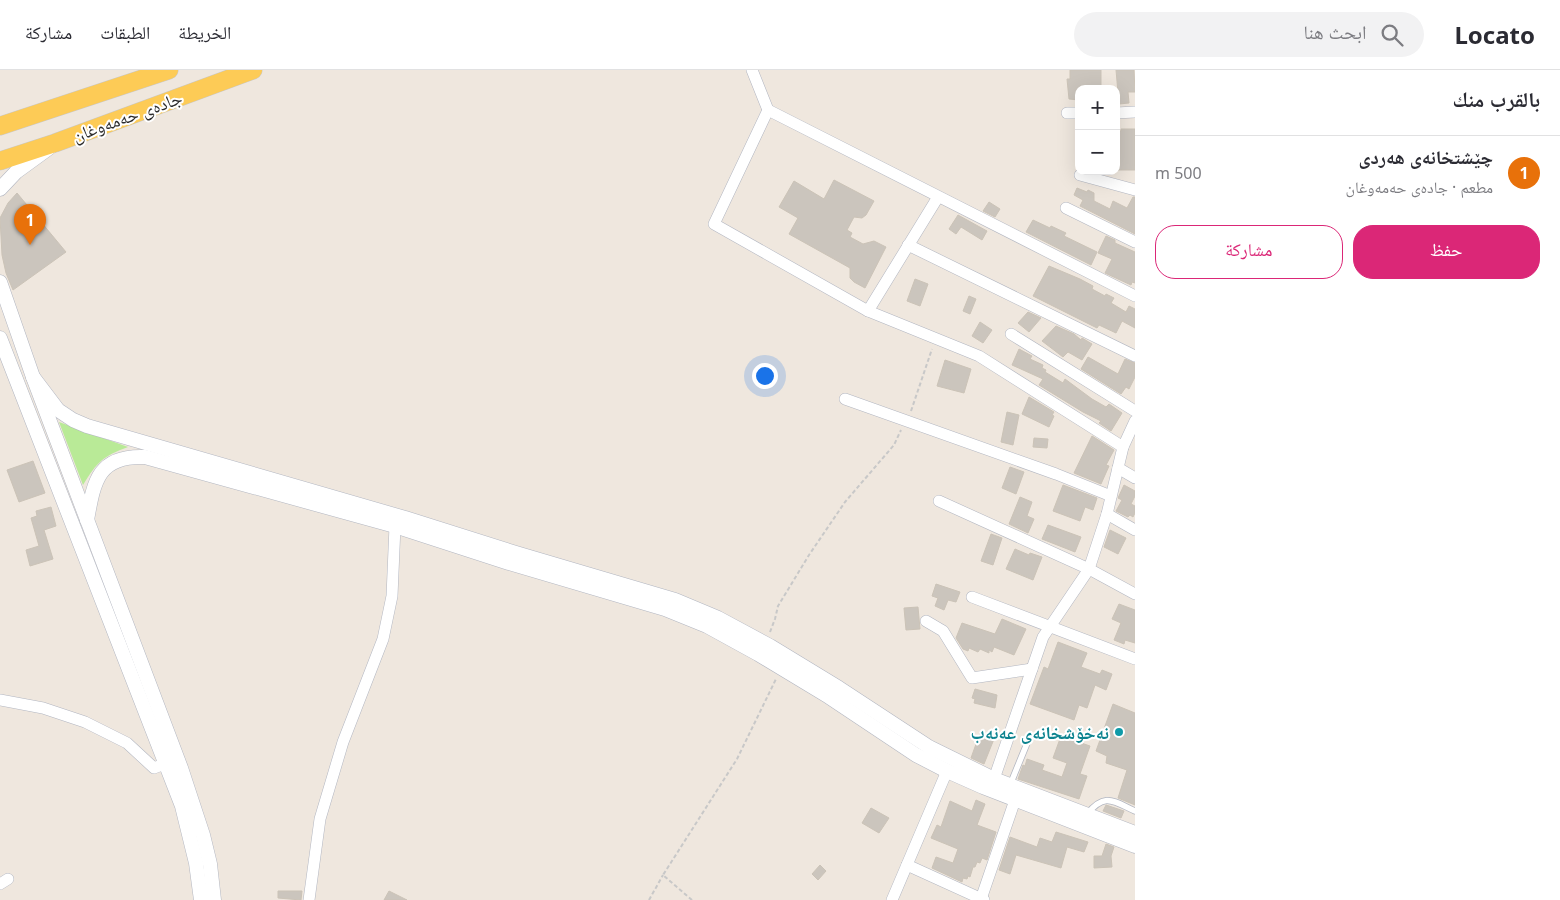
<!DOCTYPE html>
<html lang="ar">
<head>
<meta charset="utf-8">
<style>
  body { margin:0; font-family:"Noto Sans","Noto Naskh Arabic",sans-serif; background:#f2f2f3; color:#2b2b33; direction:rtl }
  .controls { position:absolute; right:15px; top:15px; display:grid; overflow:hidden; border-radius:10px; box-shadow:0 5px 20px #0002 }
  .controls button { width:45px; height:45px; display:grid; place-items:center; padding:0; border:0; border-bottom:1px solid #e1e1e2; background:#fff; color:#2b2b33; font:25px sans-serif }
  .you { position:absolute; left:764px; top:305px; width:18px; height:18px; margin:-12px; border:4px solid #fff; border-radius:50%; background:#1a73e8; box-shadow:0 0 0 8px #1a73e833 }
  .badge { display:grid; place-items:center; width:32px; height:32px; border-radius:50%; background:#db2777; color:#fff; font-size:16px; font-weight:700 }
  .pin { position:absolute; translate:-50% -41px; filter:drop-shadow(0 1px 2px #0008) }
  .pin::after { content:''; position:absolute; top:26px; width:18px; height:15px; background:inherit; clip-path:polygon(0 0,100% 0,50% 100%) }
  .list { margin:0; padding:0; list-style:none }
  h2 { display:flex; justify-content:space-between; align-items:center; height:65px; margin:0; padding:0 20px; font-size:21px }
  h2 small { font-size:16px; font-weight:400; color:#7c7c81 }
  .list li { display:grid; grid-template-columns:32px 1fr auto; gap:15px; align-items:center; box-sizing:border-box; height:75px; padding:0 20px; border-top:1px solid #e1e1e2 }
  .list b { display:block; font-size:19px; white-space:nowrap }
  .list p { margin:0; font-size:16px; white-space:nowrap; color:#7c7c81 }
  .list em { font-size:16px; font-style:normal; color:#7c7c81 }
  .actions { display:flex; gap:10px; padding:15px 20px }
  .actions a { flex:1; padding:11px 0; border:1px solid #db2777; border-radius:20px; text-align:center; font-size:18px; color:#db2777 }
  .actions .main { background:#db2777; color:#fff }
  .icon { flex:none; width:28px; height:28px; fill:none; stroke:currentColor; stroke-width:2; stroke-linecap:round; stroke-linejoin:round }
  .map { position:relative; flex:none; width:1135px; height:830px; overflow:hidden; direction:ltr }
  header { display:flex; align-items:center; gap:30px; box-sizing:border-box; height:70px; padding:0 25px; background:#fff; border-bottom:1px solid #e1e1e2 }
  header strong { font-size:24px }
  nav { display:flex; gap:28px; margin-inline-start:auto; font-size:18px }
  .search { width:350px; height:45px; background:#f2f2f3; display:flex; align-items:center; gap:12px; box-sizing:border-box; padding:0 18px; border-radius:28px; color:#7c7c81; font-size:19px }
  main { display:flex }
  aside { flex:1; background:#fff }
  .map>svg:first-child { display:block }
  .green { fill:#b9ea97 }
  .building { fill:#cbc5bd; stroke:#cbc3b7 }
  .lines { fill:none; stroke-linecap:round; stroke-linejoin:round }
  .service-casing { stroke:#b2b6c1; stroke-width:7 }
  .minor-casing { stroke:#b2b6c1; stroke-width:12 }
  .tertiary-casing { stroke:#b2b6c1; stroke-width:15 }
  .primary-casing { stroke:#c8c8c8; stroke-width:19 }
  .path { stroke:#c8c8c8; stroke-width:2; stroke-dasharray:4 2.5; stroke-linecap:butt }
  .service { stroke:#fff; stroke-width:5.5 }
  .minor { stroke:#fff; stroke-width:11 }
  .tertiary { stroke:#fff; stroke-width:14 }
  .primary { stroke:#fdcb56; stroke-width:18 }
  .culture-dot { fill:#0f9aa8; stroke:#fff; stroke-width:2 }
  .labels { text-anchor:middle; dominant-baseline:central; stroke-width:4; stroke-linejoin:round; paint-order:stroke }
  .street-label { font-size:18px; fill:#2d2d2d; stroke:#fff }
  .culture-label { font-size:18px; font-weight:bold; fill:#0d838f; stroke:#fff; text-anchor:end }
</style>
</head>
<body>
<header>
<strong>Locato</strong>
<div class="search"><svg class="icon" aria-label="search" viewBox="0 0 24 24"><circle cx="10" cy="10" r="6"/><path d="M15 15l6 6"/></svg>ابحث هنا</div>
<nav><a>الخريطة</a><a>الطبقات</a><a>مشاركة</a></nav>
</header>
<main>
<aside>
<h2>بالقرب منك<small></small></h2>
<ul class="list">
<li><span class="badge" style="background:#e8710a">1</span><div><b>چێشتخانەی هەردی</b><p>مطعم · جادەی حەمەوغان</p></div><em>500 m</em></li>
</ul>
<div class="actions"><a class="main">حفظ</a><a>مشاركة</a></div>
</aside>
<div class="map">
<svg width="1135" height="830" viewBox="0 0 1135 830">
  <rect width="100%" height="100%" fill="#efe7de"/>
  <path class="green" d="M59,352l69,25c-25,9 -31,15 -45,38z"/>
  <g class="building">
    <polygon points="1070,0 1101,0 1101,19 1079,19 1079,30 1069,29 1067,9 1070,9"/>
    <polygon points="1116,0 1134,0 1135,22 1128,22 1129,33 1119,34"/>
    <polygon points="1121,59 1135,59 1135,100 1116,100 1116,61 1121,61"/>
    <polygon points="834,110 874,131 866,145 862,148 854,147 847,160 852,163 850,167 863,174 874,171 886,177 865,218 854,212 850,208 850,198 789,164 798,148 779,137 794,111 824,129"/>
    <polygon points="1077,118 1087,122 1088,120 1094,123 1094,131 1110,139 1113,131 1127,138 1133,127 1135,127 1135,164 1080,136 1083,130 1074,125"/>
    <polygon points="17,123 66,182 13,220 6,203 2,185 0,148 8,133"/>
    <polygon points="989,132 1000,139 995,147 983,141"/>
    <polygon points="958,145 987,161 982,170 961,157 956,164 949,159"/>
    <polygon points="1033,150 1050,158 1051,156 1066,163 1064,166 1097,182 1091,195 1026,162"/>
    <polygon points="1106,166 1115,170 1115,173 1135,182 1135,213 1132,212 1131,215 1105,203 1112,189 1098,183"/>
    <polygon points="1049,196 1080,209 1093,216 1092,219 1105,226 1106,224 1114,228 1111,233 1126,242 1129,236 1135,239 1135,258 1122,251 1116,263 1099,255 1097,258 1033,226"/>
    <polygon points="915,209 928,214 920,236 907,231"/>
    <polygon points="969,226 976,229 970,244 963,241"/>
    <polygon points="1028,242 1041,248 1029,262 1018,253"/>
    <polygon points="980,252 992,260 983,273 972,266"/>
    <polygon points="1056,256 1074,264 1081,270 1082,268 1092,274 1082,290 1068,282 1063,287 1042,271"/>
    <polygon points="1019,279 1032,286 1030,289 1043,295 1042,298 1046,300 1045,302 1063,313 1065,309 1092,329 1106,337 1109,334 1122,343 1111,361 1099,353 1101,351 1083,342 1039,315 1043,309 1012,295"/>
    <polygon points="1088,287 1118,304 1125,289 1135,293 1135,307 1129,319 1126,317 1121,324 1081,299"/>
    <polygon points="945,290 971,299 964,323 937,316"/>
    <polygon points="1029,327 1054,342 1052,345 1054,346 1049,357 1022,344"/>
    <polygon points="1007,342 1019,345 1013,375 1001,372"/>
    <polygon points="1092,366 1114,380 1106,395 1109,396 1101,414 1074,403"/>
    <polygon points="1034,368 1048,369 1047,378 1033,377"/>
    <polygon points="33,391 45,423 19,432 7,400"/>
    <polygon points="1010,397 1024,402 1016,424 1002,418"/>
    <polygon points="1063,415 1097,428 1093,440 1085,437 1080,451 1053,441"/>
    <polygon points="1124,415 1135,421 1135,426 1131,434 1135,436 1135,443 1133,447 1130,445 1128,447 1116,441 1122,430 1118,428"/>
    <polygon points="1020,427 1032,432 1027,446 1034,449 1028,463 1009,454"/>
    <polygon points="51,437 56,456 44,460 53,489 30,496 26,480 39,476 31,448 37,446 36,441"/>
    <polygon points="1048,455 1081,467 1075,482 1042,469"/>
    <polygon points="1110,460 1126,468 1118,484 1104,477"/>
    <polygon points="991,464 1002,468 993,495 981,491"/>
    <polygon points="1015,479 1029,485 1030,483 1042,487 1033,510 1006,499"/>
    <polygon points="936,514 960,522 956,532 948,530 944,540 935,536 938,528 932,526"/>
    <polygon points="1119,534 1135,540 1135,573 1125,570 1124,574 1114,570 1121,553 1112,549"/>
    <polygon points="918,537 920,559 906,560 904,538"/>
    <polygon points="1002,549 1026,559 1014,585 994,577 992,582 989,580 989,583 980,579 978,582 969,578 968,581 963,579 956,568 962,553 995,564"/>
    <polygon points="1058,572 1087,583 1081,597 1100,604 1102,600 1112,604 1106,620 1095,615 1087,638 1079,635 1074,650 1030,634 1044,597 1048,599"/>
    <polygon points="975,619 997,625 995,638 974,633 975,629 972,628"/>
    <polygon points="1113,634 1135,643 1135,735 1118,728 1127,700 1106,693 1107,686 1096,681"/>
    <polygon points="980,663 994,669 984,694 971,688"/>
    <polygon points="1061,666 1090,676 1080,704 1087,706 1079,729 1018,709 1023,695 1025,696 1027,689 1044,695 1042,700 1062,707 1067,693 1053,688"/>
    <polygon points="976,730 985,734 977,755 996,762 987,790 982,788 980,793 977,792 975,797 973,797 970,807 968,806 967,809 963,808 962,812 932,798 936,787 953,793 958,779 931,768 937,755 941,757 950,731 972,741"/>
    <polygon points="1106,735 1124,741 1121,748 1103,741"/>
    <polygon points="871,738 889,748 879,763 862,753"/>
    <polygon points="1056,762 1088,772 1084,782 1067,777 1061,798 1016,785 1010,804 999,800 1010,767 1037,777 1040,768 1052,772"/>
    <polygon points="1106,774 1114,777 1111,786 1112,797 1094,798 1094,786 1102,786"/>
    <polygon points="820,795 826,801 818,810 812,804"/>
    <polygon points="278,821 302,821 301,830 278,828"/>
    <polygon points="389,821 407,830 384,830"/>
  </g>
  <g class="lines">
    <g class="service-casing">
      <g id="service">
        <polyline points="1010,715 1028,671"/>
        <path d="M1087,744c18,-22 26,-13 48,-3"/>
      </g>
    </g>
    <g class="minor-casing">
      <g id="minor">
        <polyline points="752,0 768,40 1135,226"/>
        <polyline points="768,40 714,154 868,241 979,286 1123,377"/>
        <polyline points="1067,43 1079,43"/>
        <polyline points="1116,43 1135,42"/>
        <polyline points="1080,105 1135,120"/>
        <polyline points="1066,138 1135,172"/>
        <polyline points="908,175 1135,286"/>
        <polyline points="868,241 938,127"/>
        <polyline points="1011,264 1135,341"/>
        <polyline points="845,329 1056,404 1111,426"/>
        <polyline points="1118,398 1135,408"/>
        <polyline points="939,431 1089,499 1135,524"/>
        <polyline points="1107,444 1135,460"/>
        <polyline points="972,527 1135,589"/>
        <polyline points="926,551 943,561 972,608 1032,599"/>
        <polyline points="0,630 43,638 85,652 127,673 154,698 167,693"/>
        <polyline points="994,709 1043,567 1089,499 1107,444 1123,377 1135,351"/>
        <polyline points="907,795 984,830"/>
        <polyline points="0,814 8,809"/>
        <polyline points="981,829 1015,730"/>
        <polyline points="309,830 320,749 343,672 383,569 392,526 395,456"/>
        <polyline points="892,830 947,701"/>
      </g>
    </g>
    <g class="tertiary-casing">
      <g id="tertiary">
        <polyline points="0,119 16,102 49,78"/>
        <polyline points="0,212 33,307 181,698 203,765 210,794 214,830"/>
        <polyline points="0,268 182,736 196,793 201,830"/>
        <polyline points="33,307 58,340 73,350 87,356 405,448 519,484 675,530 718,548 770,576 839,618 929,677 994,709 1135,763"/>
        <path d="M87,450c7,-39 11,-65 58,-63l250,69 114,37 156,46 42,17 51,28 68,41 90,60 31,16 36,16 152,59"/>
      </g>
    </g>
    <g class="primary-casing">
      <g id="primary">
        <polyline points="0,56 169,0"/>
        <polyline points="0,91 55,73 253,0"/>
      </g>
    </g>
    <g class="path">
      <polyline points="911,341 932,279"/>
      <polyline points="770,562 775,549 778,536 809,485 845,432 894,375 901,360"/>
      <polyline points="649,830 663,805"/>
      <polyline points="692,830 663,805 737,689 776,609"/>
    </g>
    <use href="#service" class="service"/>
    <use href="#minor" class="minor"/>
    <use href="#tertiary" class="tertiary"/>
    <use href="#primary" class="primary"/>
  </g>
  <circle class="culture-dot" cx="1119" cy="662" r="5"/>
  <g class="labels">
    <g class="street-label">
      <text transform="translate(127 46) rotate(-20)">جادەی حەمەوغان</text>
    </g>
    <g class="culture-label">
      <text x="1109" y="662">نەخۆشخانەی عەنەب</text>
    </g>
  </g>
</svg>
<div class="controls">
<button>+</button>
<button>−</button>
</div>
<div class="you"></div>
<div class="pin badge" style="left:30px;top:175px;background:#e8710a">1</div>
</div>
</main>
</body>
</html>
